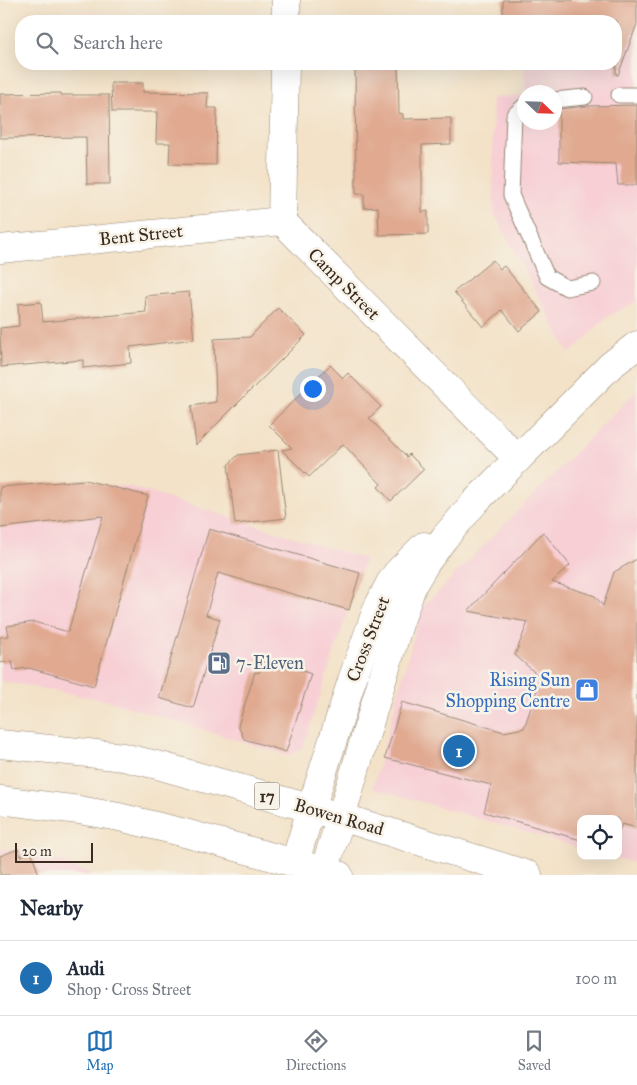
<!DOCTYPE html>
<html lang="en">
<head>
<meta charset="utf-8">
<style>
  body { margin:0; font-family:"IM FELL Great Primer",serif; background:#f6f6f7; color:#1f2937 }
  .controls { position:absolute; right:15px; bottom:15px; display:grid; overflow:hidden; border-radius:10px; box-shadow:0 5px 20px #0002 }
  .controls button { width:45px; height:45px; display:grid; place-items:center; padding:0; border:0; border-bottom:1px solid #e0e1e3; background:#fff; color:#1f2937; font:25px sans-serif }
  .compass { position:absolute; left:517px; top:85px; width:45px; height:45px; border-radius:50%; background:#fff; box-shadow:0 5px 20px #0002; rotate:113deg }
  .scale { position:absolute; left:15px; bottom:12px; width:78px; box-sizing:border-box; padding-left:5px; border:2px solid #3b2a1e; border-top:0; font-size:14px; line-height:18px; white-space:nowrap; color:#3b2a1e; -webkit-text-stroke:4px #f7f3e8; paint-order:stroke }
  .you { position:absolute; left:312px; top:388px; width:18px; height:18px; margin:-12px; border:4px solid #fff; border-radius:50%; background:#1a73e8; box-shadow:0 0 0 8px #1a73e833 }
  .badge { display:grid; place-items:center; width:32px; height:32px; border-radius:50%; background:#1f6fb2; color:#fff; font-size:16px; font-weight:700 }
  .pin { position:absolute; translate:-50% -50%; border:2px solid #fff; box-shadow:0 1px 5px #0006 }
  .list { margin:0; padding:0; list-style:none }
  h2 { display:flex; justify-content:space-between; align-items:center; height:65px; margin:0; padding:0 20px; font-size:21px }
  h2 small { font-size:16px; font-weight:400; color:#747a83 }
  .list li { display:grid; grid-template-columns:32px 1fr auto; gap:15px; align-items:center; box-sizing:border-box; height:75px; padding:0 20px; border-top:1px solid #e0e1e3 }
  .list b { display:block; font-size:19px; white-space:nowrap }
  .list p { margin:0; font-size:16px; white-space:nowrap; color:#747a83 }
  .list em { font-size:16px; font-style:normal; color:#747a83 }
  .icon { flex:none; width:28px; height:28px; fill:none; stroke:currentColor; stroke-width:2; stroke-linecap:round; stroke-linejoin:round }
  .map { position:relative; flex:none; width:637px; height:875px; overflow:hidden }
  .search { position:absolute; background:#fff; box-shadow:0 5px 20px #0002; left:15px; right:15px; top:15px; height:55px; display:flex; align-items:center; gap:12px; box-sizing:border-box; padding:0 18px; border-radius:20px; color:#747a83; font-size:19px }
  .sheet { height:140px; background:#fff }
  nav { display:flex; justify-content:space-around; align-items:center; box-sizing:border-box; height:70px; border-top:1px solid #e0e1e3; background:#fff; font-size:14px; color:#747a83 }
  nav a { display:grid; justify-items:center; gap:2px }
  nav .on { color:#1f6fb2 }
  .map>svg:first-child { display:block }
  .built { fill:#f7cfd5 }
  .building { fill:#e0a990 }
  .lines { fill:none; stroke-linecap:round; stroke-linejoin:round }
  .service-casing { stroke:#978673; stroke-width:17 }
  .minor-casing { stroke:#978673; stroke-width:29 }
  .secondary-casing { stroke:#978673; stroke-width:29 }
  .primary-casing { stroke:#978673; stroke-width:29 }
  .service { stroke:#fff; stroke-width:15 }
  .minor { stroke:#fff; stroke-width:28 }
  .secondary { stroke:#fff; stroke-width:28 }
  .primary { stroke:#fff; stroke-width:28 }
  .labels { text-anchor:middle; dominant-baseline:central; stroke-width:5; stroke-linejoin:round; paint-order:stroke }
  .shield { fill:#f7f3e8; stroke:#73665b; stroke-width:1 }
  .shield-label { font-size:16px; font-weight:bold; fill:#3b2a1e }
  .street-label { font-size:18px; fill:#3b2a1e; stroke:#f7f3e8 }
  .service-label { font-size:18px; fill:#4e5e75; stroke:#f7f3e8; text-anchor:start }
  .shop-label { font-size:18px; fill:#366cbe; stroke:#f7f3e8; text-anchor:end }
</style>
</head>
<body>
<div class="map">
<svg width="637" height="875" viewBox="0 0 637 875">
  <rect width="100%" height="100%" fill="#f7f3e8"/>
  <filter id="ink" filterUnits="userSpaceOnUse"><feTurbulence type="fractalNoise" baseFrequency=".02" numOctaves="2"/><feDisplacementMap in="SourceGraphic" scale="10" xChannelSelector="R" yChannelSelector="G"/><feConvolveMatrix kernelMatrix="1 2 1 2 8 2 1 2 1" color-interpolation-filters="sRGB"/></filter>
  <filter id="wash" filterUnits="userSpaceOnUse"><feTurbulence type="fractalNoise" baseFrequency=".0096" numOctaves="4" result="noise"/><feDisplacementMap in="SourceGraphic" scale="20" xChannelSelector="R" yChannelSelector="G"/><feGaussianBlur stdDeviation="1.12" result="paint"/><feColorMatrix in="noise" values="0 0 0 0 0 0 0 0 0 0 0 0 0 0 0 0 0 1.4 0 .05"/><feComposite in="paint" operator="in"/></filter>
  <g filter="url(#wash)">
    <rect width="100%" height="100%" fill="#f3e2c8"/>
    <g class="built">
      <polygon points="524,0 637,0 637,301 607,317 569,354 494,213 492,98 524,95 524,122 554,122 554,92 525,92 524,64 616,64 616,21 524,21"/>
      <polygon points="637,390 637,864 611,856 618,856 618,819 581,819 581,848 373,788 421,609"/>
      <polygon points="128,486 365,559 303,747 289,756 109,701 0,681 0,493"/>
      <polygon points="0,849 41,853 93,875 0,875"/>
    </g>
    <g id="blocks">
      <g class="building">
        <polygon points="503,0 637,0 637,24 618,75 616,75 616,21 503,21"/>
        <polygon points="355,64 398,64 399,113 403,114 403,119 451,118 451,144 422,145 422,212 428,211 428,234 379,235 378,207 364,208 364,194 356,194"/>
        <polygon points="111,83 143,83 143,92 208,93 207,108 217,108 216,165 169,164 170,143 156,143 157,112 112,112"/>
        <polygon points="61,93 61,95 109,95 110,184 87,184 86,137 0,138 0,94"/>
        <polygon points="637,105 637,185 618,185 616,164 559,162 559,109 587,106"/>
        <polygon points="493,260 500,269 504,266 542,312 519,331 502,310 483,327 454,292"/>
        <polygon points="189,292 194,339 130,347 131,363 83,368 83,360 1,367 0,328 19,326 18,304 41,302 43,322 146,312 145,296"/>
        <polygon points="278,308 306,335 196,445 191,406 216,402 214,339 250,337"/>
        <polygon points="330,365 343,378 348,373 381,407 369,418 407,457 409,454 424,469 391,501 378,487 381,484 343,444 309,477 282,450 292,448 269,425"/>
        <polygon points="278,450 286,518 235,524 228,465 238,455"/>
        <polygon points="85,480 148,496 94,686 29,668 14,670 12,661 0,663 0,637 9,636 7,626 34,622 68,632 103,516 0,528 0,487"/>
        <polygon points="209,529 360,573 349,610 218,573 206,615 220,619 193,708 159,698"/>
        <polygon points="543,532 570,565 552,582 595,596 603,606 614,572 637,559 637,828 622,824 618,833 618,819 581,819 581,840 484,812 491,785 385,758 402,702 504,732 524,728 541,678 515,655 528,622 468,611"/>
        <polygon points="264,657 311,674 286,752 244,739 238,726 255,672 259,673"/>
        <polygon points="18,849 21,856 31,851 39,875 0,875 0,856"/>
      </g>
    </g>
  </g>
  <g filter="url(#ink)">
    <use href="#blocks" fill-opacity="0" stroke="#978673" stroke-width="1"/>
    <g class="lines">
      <g class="service-casing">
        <g id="service">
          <polyline points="619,95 637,95"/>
          <polyline points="554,100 585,97"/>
          <polyline points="524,106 514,115 511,195 547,277 567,288 593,283"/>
        </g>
      </g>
      <g class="minor-casing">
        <g id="minor">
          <polyline points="286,21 286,0"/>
          <polyline points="285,64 282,221 518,459"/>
          <polyline points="0,249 282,221"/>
        </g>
      </g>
      <g class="secondary-casing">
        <g id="secondary">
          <polyline points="311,809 352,680 377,609 390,583 397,573 424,546"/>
          <polyline points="341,817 399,624 413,584 425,564 445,537 476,501 610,366 637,345"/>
        </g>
      </g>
      <g class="primary-casing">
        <g id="primary">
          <polyline points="0,744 88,753 123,757 161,766 341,817 528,875"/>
          <polyline points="0,800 79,810 119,817 181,832 339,875"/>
          <polyline points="295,862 311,809"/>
          <polyline points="324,871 341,817"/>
        </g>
      </g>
      <use href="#service" class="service"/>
      <use href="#minor" class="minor"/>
      <use href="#secondary" class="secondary"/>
      <use href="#primary" class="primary"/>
    </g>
  </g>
  <defs>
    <g id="fuel-square" transform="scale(1.25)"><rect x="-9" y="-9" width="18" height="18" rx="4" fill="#5c6f8a" stroke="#f7f3e8"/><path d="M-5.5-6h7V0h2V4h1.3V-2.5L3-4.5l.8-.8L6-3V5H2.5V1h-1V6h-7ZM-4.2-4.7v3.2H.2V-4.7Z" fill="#fff"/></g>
    <g id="shop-square" transform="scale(1.25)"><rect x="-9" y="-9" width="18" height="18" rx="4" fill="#3f7fe0" stroke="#f7f3e8"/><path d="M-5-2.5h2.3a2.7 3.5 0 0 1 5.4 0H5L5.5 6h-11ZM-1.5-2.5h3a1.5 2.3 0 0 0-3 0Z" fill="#fff"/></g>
  </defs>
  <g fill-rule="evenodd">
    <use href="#fuel-square" x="219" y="663"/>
    <use href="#shop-square" x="587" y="690"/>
  </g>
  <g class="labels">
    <rect class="shield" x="254.5" y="782.5" width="25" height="27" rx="4"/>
    <g class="shield-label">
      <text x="267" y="796">17</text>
    </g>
    <g class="street-label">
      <text transform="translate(141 235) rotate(-6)">Bent Street</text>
      <text transform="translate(344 284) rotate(45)">Camp Street</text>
      <text transform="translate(368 639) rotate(-69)">Cross Street</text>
      <text transform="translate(339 817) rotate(16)">Bowen Road</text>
    </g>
    <g class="service-label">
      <text x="236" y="663">7-Eleven</text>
    </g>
    <g class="shop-label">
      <text x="570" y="680">Rising Sun<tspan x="570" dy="21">Shopping Centre</tspan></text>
    </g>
  </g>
</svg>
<div class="controls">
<button><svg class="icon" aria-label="locate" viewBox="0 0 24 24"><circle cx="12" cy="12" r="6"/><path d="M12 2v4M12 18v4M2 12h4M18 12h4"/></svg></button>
</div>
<svg class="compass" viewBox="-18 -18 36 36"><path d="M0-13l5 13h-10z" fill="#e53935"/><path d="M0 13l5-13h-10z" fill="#747a83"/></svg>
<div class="scale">20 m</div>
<div class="you"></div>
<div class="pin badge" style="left:459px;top:751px">1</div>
<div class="search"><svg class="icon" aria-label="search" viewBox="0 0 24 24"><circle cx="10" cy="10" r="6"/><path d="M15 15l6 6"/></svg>Search here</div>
</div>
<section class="sheet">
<h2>Nearby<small></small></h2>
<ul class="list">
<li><span class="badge">1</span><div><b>Audi</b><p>Shop · Cross Street</p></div><em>100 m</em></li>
</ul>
</section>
<nav>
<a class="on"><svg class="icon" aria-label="map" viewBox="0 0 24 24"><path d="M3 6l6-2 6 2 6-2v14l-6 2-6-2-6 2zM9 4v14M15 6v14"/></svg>Map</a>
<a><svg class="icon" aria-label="directions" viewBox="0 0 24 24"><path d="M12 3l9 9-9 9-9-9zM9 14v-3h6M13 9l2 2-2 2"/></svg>Directions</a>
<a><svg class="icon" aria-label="saved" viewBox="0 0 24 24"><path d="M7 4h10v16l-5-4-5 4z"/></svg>Saved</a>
</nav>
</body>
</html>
